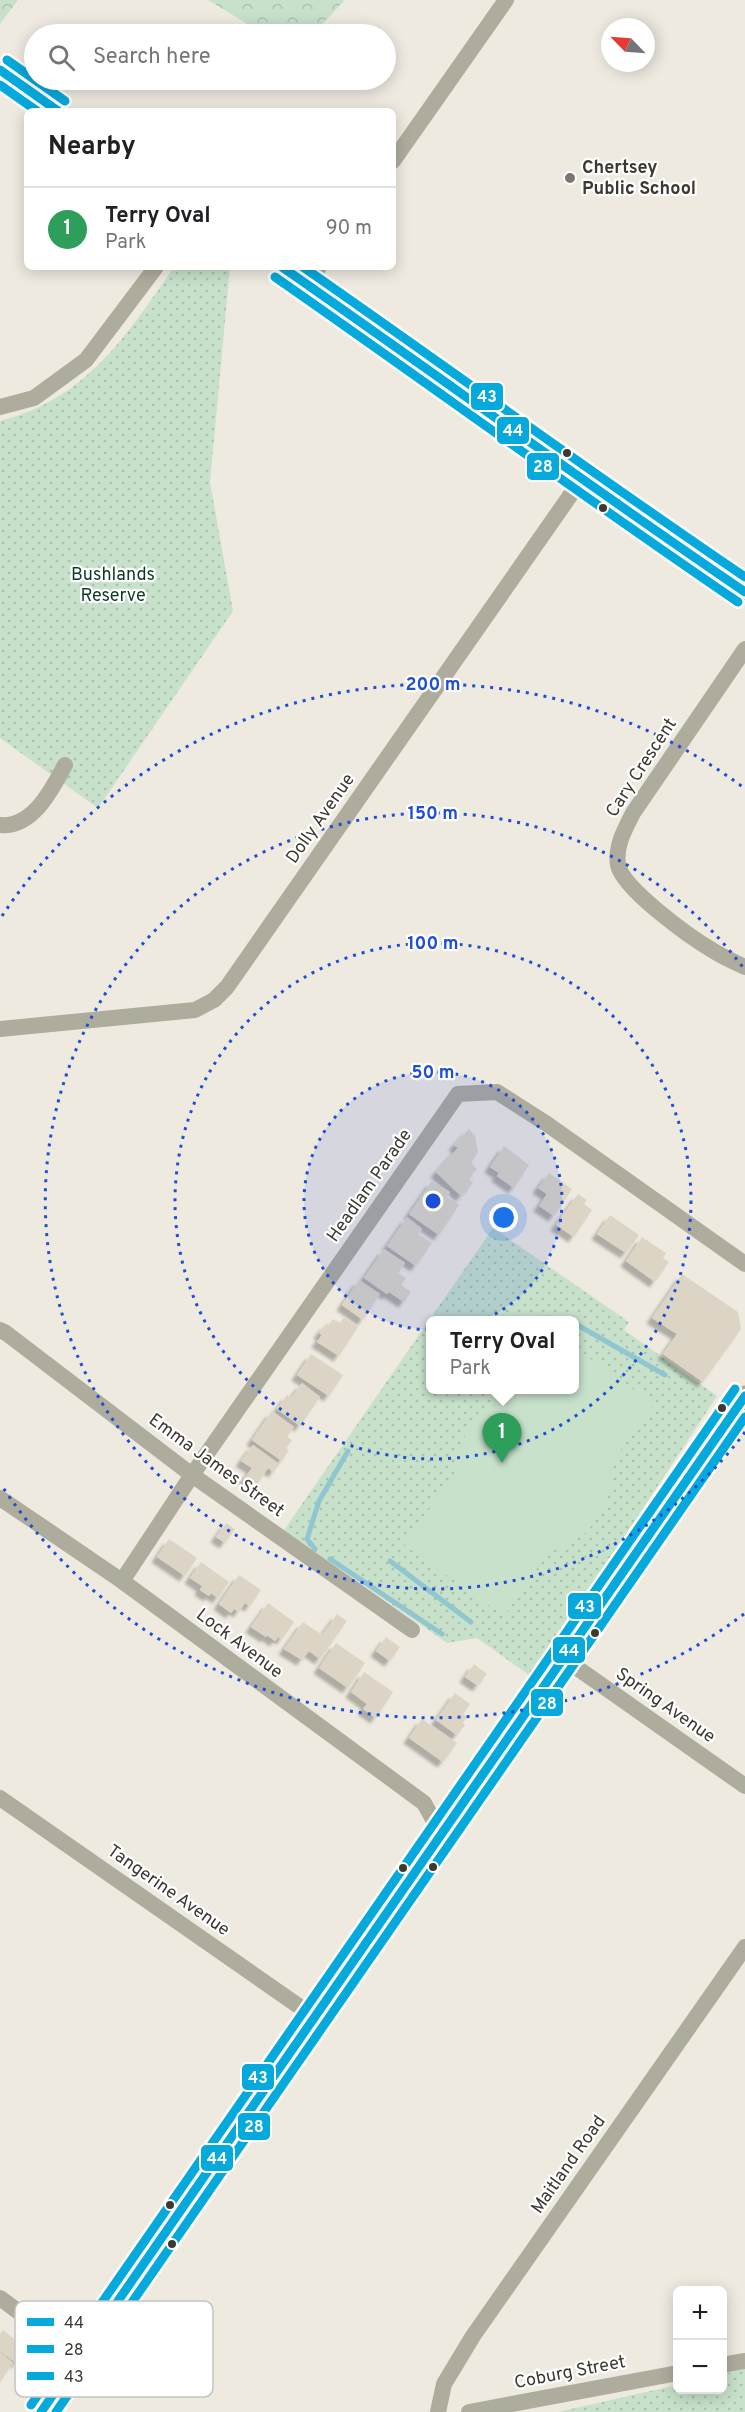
<!DOCTYPE html>
<html lang="en">
<head>
<meta charset="utf-8">
<style>
  body { margin:0; font-family:Overpass,sans-serif; background:#f2f2f2; color:#202124 }
  .controls { position:absolute; right:18px; bottom:18px; display:grid; overflow:hidden; border-radius:9px; box-shadow:0 3px 15px #0003 }
  .controls button { width:54px; height:54px; display:grid; place-items:center; padding:0; border:0; border-bottom:2px solid #e0e0e0; background:#fff; color:#202124; font:30px sans-serif }
  .compass { position:absolute; left:601px; top:18px; width:54px; height:54px; border-radius:50%; background:#fff; box-shadow:0 3px 15px #0003; rotate:295deg }
  .you { position:absolute; left:504px; top:1218px; width:21px; height:21px; margin:-15px; border:4px solid #fff; border-radius:50%; background:#1a73e8; box-shadow:0 0 0 9px #1a73e833 }
  .badge { display:grid; place-items:center; width:39px; height:39px; border-radius:50%; background:#b45309; color:#fff; font-size:20px; font-weight:700 }
  .pin { position:absolute; translate:-50% -50px; filter:drop-shadow(0 2px 3px #0008) }
  .pin::after { content:''; position:absolute; top:32px; width:21px; height:18px; background:inherit; clip-path:polygon(0 0,100% 0,50% 100%) }
  .popup { position:absolute; left:426px; top:1316px; width:153px; height:78px; box-sizing:border-box; display:grid; place-content:center; border-radius:9px; background:#fff; filter:drop-shadow(0 2px 4px #0005); font-size:20px; white-space:nowrap; color:#757577 }
  .popup b { font-size:22px; color:#202124 }
  .popup::after { content:''; position:absolute; left:50%; top:100%; margin-left:-12px; border:12px solid transparent; border-top-color:#fff }
  .list { margin:0; padding:0; list-style:none }
  h2 { display:flex; justify-content:space-between; align-items:center; height:78px; margin:0; padding:0 24px; font-size:26px }
  h2 small { font-size:20px; font-weight:400; color:#757577 }
  .list li { display:grid; grid-template-columns:39px 1fr auto; gap:18px; align-items:center; box-sizing:border-box; height:84px; padding:0 24px; border-top:2px solid #e0e0e0 }
  .list b { display:block; font-size:22px; white-space:nowrap }
  .list p { margin:0; font-size:20px; white-space:nowrap; color:#757577 }
  .list em { font-size:20px; font-style:normal; color:#757577 }
  .icon { flex:none; width:33px; height:33px; fill:none; stroke:currentColor; stroke-width:2; stroke-linecap:round; stroke-linejoin:round }
  .map { position:relative; flex:none; width:745px; height:2412px; overflow:hidden }
  .search { position:absolute; background:#fff; box-shadow:0 3px 15px #0003; left:24px; top:24px; width:372px; height:66px; display:flex; align-items:center; gap:15px; box-sizing:border-box; padding:0 21px; border-radius:33px; color:#757577; font-size:22px }
  .panel { position:absolute; background:#fff; box-shadow:0 3px 15px #0003; left:24px; top:108px; width:372px; height:162px; border-radius:9px }
  .map>svg:first-child { display:block }
  .grass { fill:url(#grass-dots); fill-rule:evenodd }
  .forest { fill:url(#forest-crowns) }
  .garden { fill:#c7e1cb }
  .lines { fill:none; stroke-linecap:round; stroke-linejoin:round }
  .stream { stroke:#90c6d0; stroke-width:5 }
  .building { fill:#dcd5c5; filter:url(#shadow) }
  .minor { stroke:#aeac9c; stroke-width:16 }
  .tertiary { stroke:#aeac9c; stroke-width:21 }
  .bus-1-casing { stroke:#fff; stroke-width:14 }
  .bus-2-casing { stroke:#fff; stroke-width:14 }
  .bus-3-casing { stroke:#fff; stroke-width:14 }
  .bus-1 { stroke:#06a9dc; stroke-width:9 }
  .bus-2 { stroke:#06a9dc; stroke-width:9 }
  .bus-3 { stroke:#06a9dc; stroke-width:9 }
  .ring { fill:none; stroke:#1d4ed8; stroke-width:3; stroke-dasharray:3 6 }
  .poi-dot { fill:#7a776f; stroke:#fff; stroke-width:2 }
  .bus-dot { fill:#3c3932; stroke:#fff; stroke-width:2 }
  .labels { text-anchor:middle; dominant-baseline:central; stroke-width:4.5; stroke-linejoin:round; paint-order:stroke }
  .poi-label { font-size:18px; font-weight:bold; fill:#3c3932; stroke:#fff; text-anchor:start }
  .park-label { font-size:18px; fill:#0a3b22; stroke:#fff }
  .street-label { font-size:18px; fill:#3c3932; stroke:#fff }
  .key { fill:#fff; stroke:#c4c4c2; stroke-width:1.5 }
  .key-label { font-size:16px; fill:#3c3932 }
  .centre { fill:#1d4ed8; stroke:#fff; stroke-width:3 }
  .ring-label { font-size:18px; text-anchor:middle; font-weight:bold; fill:#1d4ed8; stroke:#fff; stroke-width:4.5; stroke-linejoin:round; paint-order:stroke }
  .line-badge { stroke:#fff; stroke-width:2 }
  .badge-label { font-size:16px; text-anchor:middle; font-weight:bold; fill:#fff }
</style>
</head>
<body>
<div class="map">
<svg width="745" height="2412" viewBox="0 0 745 2412">
  <defs>
    <pattern id="grass-dots" width="8" height="8" patternUnits="userSpaceOnUse" patternTransform="scale(1.5)"><rect width="8" height="8" fill="#c7e1cb"/><path d="M2 2h.1M6 6h.1" fill="none" stroke="#acc2af" stroke-width="1.8" stroke-linecap="round"/></pattern>
    <pattern id="forest-crowns" width="20" height="18" patternUnits="userSpaceOnUse" patternTransform="scale(1.5)"><rect width="20" height="18" fill="#c7e1cb"/><path d="M2 6a3 3 0 1 1 6 0M12 15a3 3 0 1 1 6 0" fill="none" stroke="#acc2af"/></pattern>
    <filter id="shadow"><feDropShadow dx="-5.5" dy="5.5" stdDeviation="1.5" flood-color="#0004"/></filter>
  </defs>
  <rect width="100%" height="100%" fill="#eeeae0"/>
  <g class="grass">
    <path d="M174,267h56l-20,215 23,129 -135,197 -98,-70v-317c87,-22 126,-85 174,-154z"/>
    <path d="M493,1228l136,94 -5,8 93,66 -185,281 -55,-39 -30,5 -163,-113zM430,1320h144v70h-144z"/>
    <polygon points="745,2369 745,2412 558,2412 677,2385 678,2390 722,2390 723,2374"/>
  </g>
  <g class="forest">
    <polygon points="0,0 18,0 0,24"/>
    <polygon points="208,0 345,0 313,34 264,34"/>
  </g>
  <polygon class="garden" points="574,1347 654,1404 610,1465 611,1487 602,1511 587,1532 565,1547 549,1551 504,1616 404,1545 454,1474 459,1447 472,1424 491,1408 505,1402 514,1390 574,1390"/>
  <g class="lines">
    <g class="stream">
      <polyline points="543,1320 546,1318 571,1320"/>
      <polyline points="574,1323 665,1375"/>
      <polyline points="315,1549 307,1539 319,1501 348,1451"/>
      <polyline points="330,1559 442,1634"/>
      <polyline points="390,1561 471,1622"/>
    </g>
  </g>
  <g class="building">
    <polygon points="469,1129 475,1136 478,1152 471,1163 477,1169 468,1178 473,1183 461,1196 436,1172 458,1148 454,1145"/>
    <polygon points="504,1146 529,1165 514,1188 497,1176 499,1173 490,1167"/>
    <polygon points="549,1173 572,1189 554,1216 539,1206 547,1194 538,1188"/>
    <polygon points="432,1181 450,1192 447,1197 459,1205 439,1235 409,1214"/>
    <polygon points="578,1194 587,1200 584,1204 592,1210 574,1237 556,1225"/>
    <polygon points="610,1215 639,1235 626,1253 597,1234"/>
    <polygon points="407,1217 422,1229 418,1234 432,1243 416,1266 387,1246"/>
    <polygon points="642,1237 666,1253 663,1258 669,1262 655,1282 626,1261"/>
    <polygon points="384,1249 405,1263 398,1273 406,1278 401,1285 411,1292 404,1302 389,1292 387,1294 364,1278"/>
    <polygon points="682,1274 738,1312 741,1329 703,1382 663,1354 677,1334 652,1318"/>
    <polygon points="359,1280 380,1294 363,1320 342,1305"/>
    <polygon points="344,1317 358,1327 339,1356 317,1342 322,1335 319,1333 326,1324 328,1326 333,1319 340,1323"/>
    <polygon points="311,1354 343,1375 329,1396 297,1375"/>
    <polygon points="302,1383 320,1397 300,1426 277,1409 287,1395 291,1398"/>
    <polygon points="272,1411 294,1427 287,1437 292,1440 286,1448 289,1450 282,1461 252,1440"/>
    <polygon points="253,1445 279,1464 274,1472 268,1468 255,1487 244,1479 252,1468 241,1461"/>
    <polygon points="226,1523 235,1529 225,1543 216,1537"/>
    <polygon points="169,1539 197,1558 185,1576 157,1557"/>
    <polygon points="201,1562 229,1582 218,1598 211,1593 209,1596 200,1590 202,1586 190,1578"/>
    <polygon points="239,1575 261,1590 250,1606 245,1603 239,1612 234,1609 231,1613 219,1604"/>
    <polygon points="268,1603 294,1622 282,1639 278,1637 275,1641 267,1635 266,1637 251,1627"/>
    <polygon points="337,1614 347,1621 320,1659 309,1651 302,1660 284,1649 303,1622 322,1635"/>
    <polygon points="386,1637 400,1647 390,1661 376,1651"/>
    <polygon points="336,1643 365,1663 348,1688 319,1668"/>
    <polygon points="474,1664 487,1674 478,1686 465,1677"/>
    <polygon points="364,1672 393,1692 376,1718 363,1709 367,1704 351,1692"/>
    <polygon points="455,1693 470,1704 463,1714 467,1717 463,1723 465,1725 457,1735 436,1720"/>
    <polygon points="422,1719 457,1743 443,1762 409,1738"/>
    <polygon points="3,2330 27,2349 16,2363 0,2351 0,2334"/>
    <polygon points="0,2352 13,2363 0,2382"/>
  </g>
  <g class="lines">
    <g class="minor">
      <polyline points="0,70 58,111"/>
      <polyline points="393,161 506,0"/>
      <polyline points="282,267 466,395 581,480 745,592"/>
      <polyline points="307,284 319,267"/>
      <polyline points="0,407 34,398 86,360 156,267"/>
      <path d="M745,649l-112,164c-8,16 -18,33 -15,52 5,24 72,72 94,85 11,7 22,12 33,17"/>
      <path d="M0,825c33,3 52,-36 65,-60"/>
      <polyline points="0,1029 195,1010 214,1000 227,987 581,480"/>
      <polyline points="0,1330 6,1333 192,1475 412,1630"/>
      <polyline points="0,1498 122,1581 424,1803 441,1834"/>
      <polyline points="122,1581 192,1475 458,1094 497,1092 547,1124 745,1264"/>
      <polyline points="563,1658 745,1786"/>
      <polyline points="0,1798 313,2016"/>
      <polyline points="0,2298 78,2356"/>
      <polyline points="722,2365 745,2361"/>
      <polyline points="438,2412 444,2384 473,2336 745,1947"/>
      <polyline points="469,2412 678,2373"/>
    </g>
    <polyline class="tertiary" points="41,2412 745,1396"/>
    <g class="bus-1-casing">
      <g id="bus-1">
        <polyline points="0,70 58,111"/>
        <path d="M282,267c155,108 307,219 463,325"/>
        <polyline points="41,2412 745,1396"/>
      </g>
    </g>
    <g class="bus-2-casing">
      <g id="bus-2">
        <polyline points="0,85 37,111"/>
        <path d="M275,277c155,108 307,219 463,325"/>
        <polyline points="56,2412 745,1417"/>
      </g>
    </g>
    <g class="bus-3-casing">
      <g id="bus-3">
        <polyline points="7,60 65,101"/>
        <path d="M303,267c148,103 293,209 442,310"/>
        <polyline points="31,2405 735,1389"/>
      </g>
    </g>
    <use href="#bus-1" class="bus-1"/>
    <use href="#bus-2" class="bus-2"/>
    <use href="#bus-3" class="bus-3"/>
  </g>
  <circle cx="433" cy="1201" r="129" fill="#1d4ed8" fill-opacity=".12"/>
  <g class="ring">
    <circle cx="433" cy="1201" r="129"/>
    <circle cx="433" cy="1201" r="258"/>
    <path d="M745 1432A388 388 0 1 1 745 970"/>
    <path d="M744 1614A517 517 0 0 1 2 1486M2 916A517 517 0 0 1 744 788"/>
  </g>
  <circle class="poi-dot" cx="570" cy="178" r="6"/>
  <g class="bus-dot">
    <circle cx="567" cy="453" r="5"/>
    <circle cx="603" cy="508" r="5"/>
    <circle cx="722" cy="1408" r="5"/>
    <circle cx="595" cy="1633" r="5"/>
    <circle cx="433" cy="1867" r="5"/>
    <circle cx="403" cy="1868" r="5"/>
    <circle cx="170" cy="2205" r="5"/>
    <circle cx="172" cy="2244" r="5"/>
  </g>
  <g class="labels">
    <g class="poi-label">
      <text x="582" y="168">Chertsey<tspan x="582" dy="21">Public School</tspan></text>
    </g>
    <g class="park-label">
      <text x="113" y="575">Bushlands<tspan x="113" dy="21">Reserve</tspan></text>
    </g>
    <g class="street-label">
      <text transform="translate(642 768) rotate(-57)">Cary Crescent</text>
      <text transform="translate(321 819) rotate(-55)">Dolly Avenue</text>
      <text transform="translate(370 1186) rotate(-55)">Headlam Parade</text>
      <text transform="translate(216 1466) rotate(36)">Emma James Street</text>
      <text transform="translate(239 1644) rotate(37)">Lock Avenue</text>
      <text transform="translate(665 1706) rotate(35)">Spring Avenue</text>
      <text transform="translate(168 1891) rotate(35)">Tangerine Avenue</text>
      <text transform="translate(569 2165) rotate(-55)">Maitland Road</text>
      <text transform="translate(570 2373) rotate(-11)">Coburg Street</text>
    </g>
  </g>
  <rect x="15" y="2301" width="198" height="96" rx="9" class="key"/>
  <rect x="27" y="2318" width="27" height="8" fill="#06a9dc"/>
  <rect x="27" y="2345" width="27" height="8" fill="#06a9dc"/>
  <rect x="27" y="2372" width="27" height="8" fill="#06a9dc"/>
  <g class="key-label">
    <text x="64" y="2328">44</text>
    <text x="64" y="2355">28</text>
    <text x="64" y="2382">43</text>
  </g>
  <circle cx="433" cy="1201" r="9" class="centre"/>
  <g class="ring-label">
    <text x="433" y="690">200 m</text>
    <text x="433" y="819">150 m</text>
    <text x="433" y="949">100 m</text>
    <text x="433" y="1078">50 m</text>
  </g>
  <g class="line-badge">
    <rect x="470" y="382" width="34" height="29" rx="6" fill="#06a9dc"/>
    <rect x="496" y="416" width="34" height="29" rx="6" fill="#06a9dc"/>
    <rect x="526" y="452" width="34" height="29" rx="6" fill="#06a9dc"/>
    <rect x="567" y="1592" width="35" height="28" rx="6" fill="#06a9dc"/>
    <rect x="552" y="1636" width="34" height="28" rx="6" fill="#06a9dc"/>
    <rect x="530" y="1688" width="34" height="29" rx="6" fill="#06a9dc"/>
    <rect x="241" y="2063" width="34" height="28" rx="6" fill="#06a9dc"/>
    <rect x="237" y="2112" width="34" height="29" rx="6" fill="#06a9dc"/>
    <rect x="200" y="2144" width="34" height="28" rx="6" fill="#06a9dc"/>
  </g>
  <g class="badge-label">
    <text x="487" y="402">43</text>
    <text x="513" y="436">44</text>
    <text x="543" y="472">28</text>
    <text x="585" y="1612">43</text>
    <text x="569" y="1656">44</text>
    <text x="547" y="1709">28</text>
    <text x="258" y="2083">43</text>
    <text x="254" y="2132">28</text>
    <text x="217" y="2164">44</text>
  </g>
</svg>
<div class="controls">
<button>+</button>
<button>−</button>
</div>
<svg class="compass" viewBox="-18 -18 36 36"><path d="M0-13l5 13h-10z" fill="#e53935"/><path d="M0 13l5-13h-10z" fill="#757577"/></svg>
<div class="you"></div>
<div class="pin badge" style="left:502px;top:1463px;background:#2e9e5b">1</div>
<div class="popup"><b>Terry Oval</b>Park</div>
<div class="search"><svg class="icon" aria-label="search" viewBox="0 0 24 24"><circle cx="10" cy="10" r="6"/><path d="M15 15l6 6"/></svg>Search here</div>
<section class="panel">
<h2>Nearby<small></small></h2>
<ul class="list">
<li><span class="badge" style="background:#2e9e5b">1</span><div><b>Terry Oval</b><p>Park</p></div><em>90 m</em></li>
</ul>
</section>
</div>
</body>
</html>
